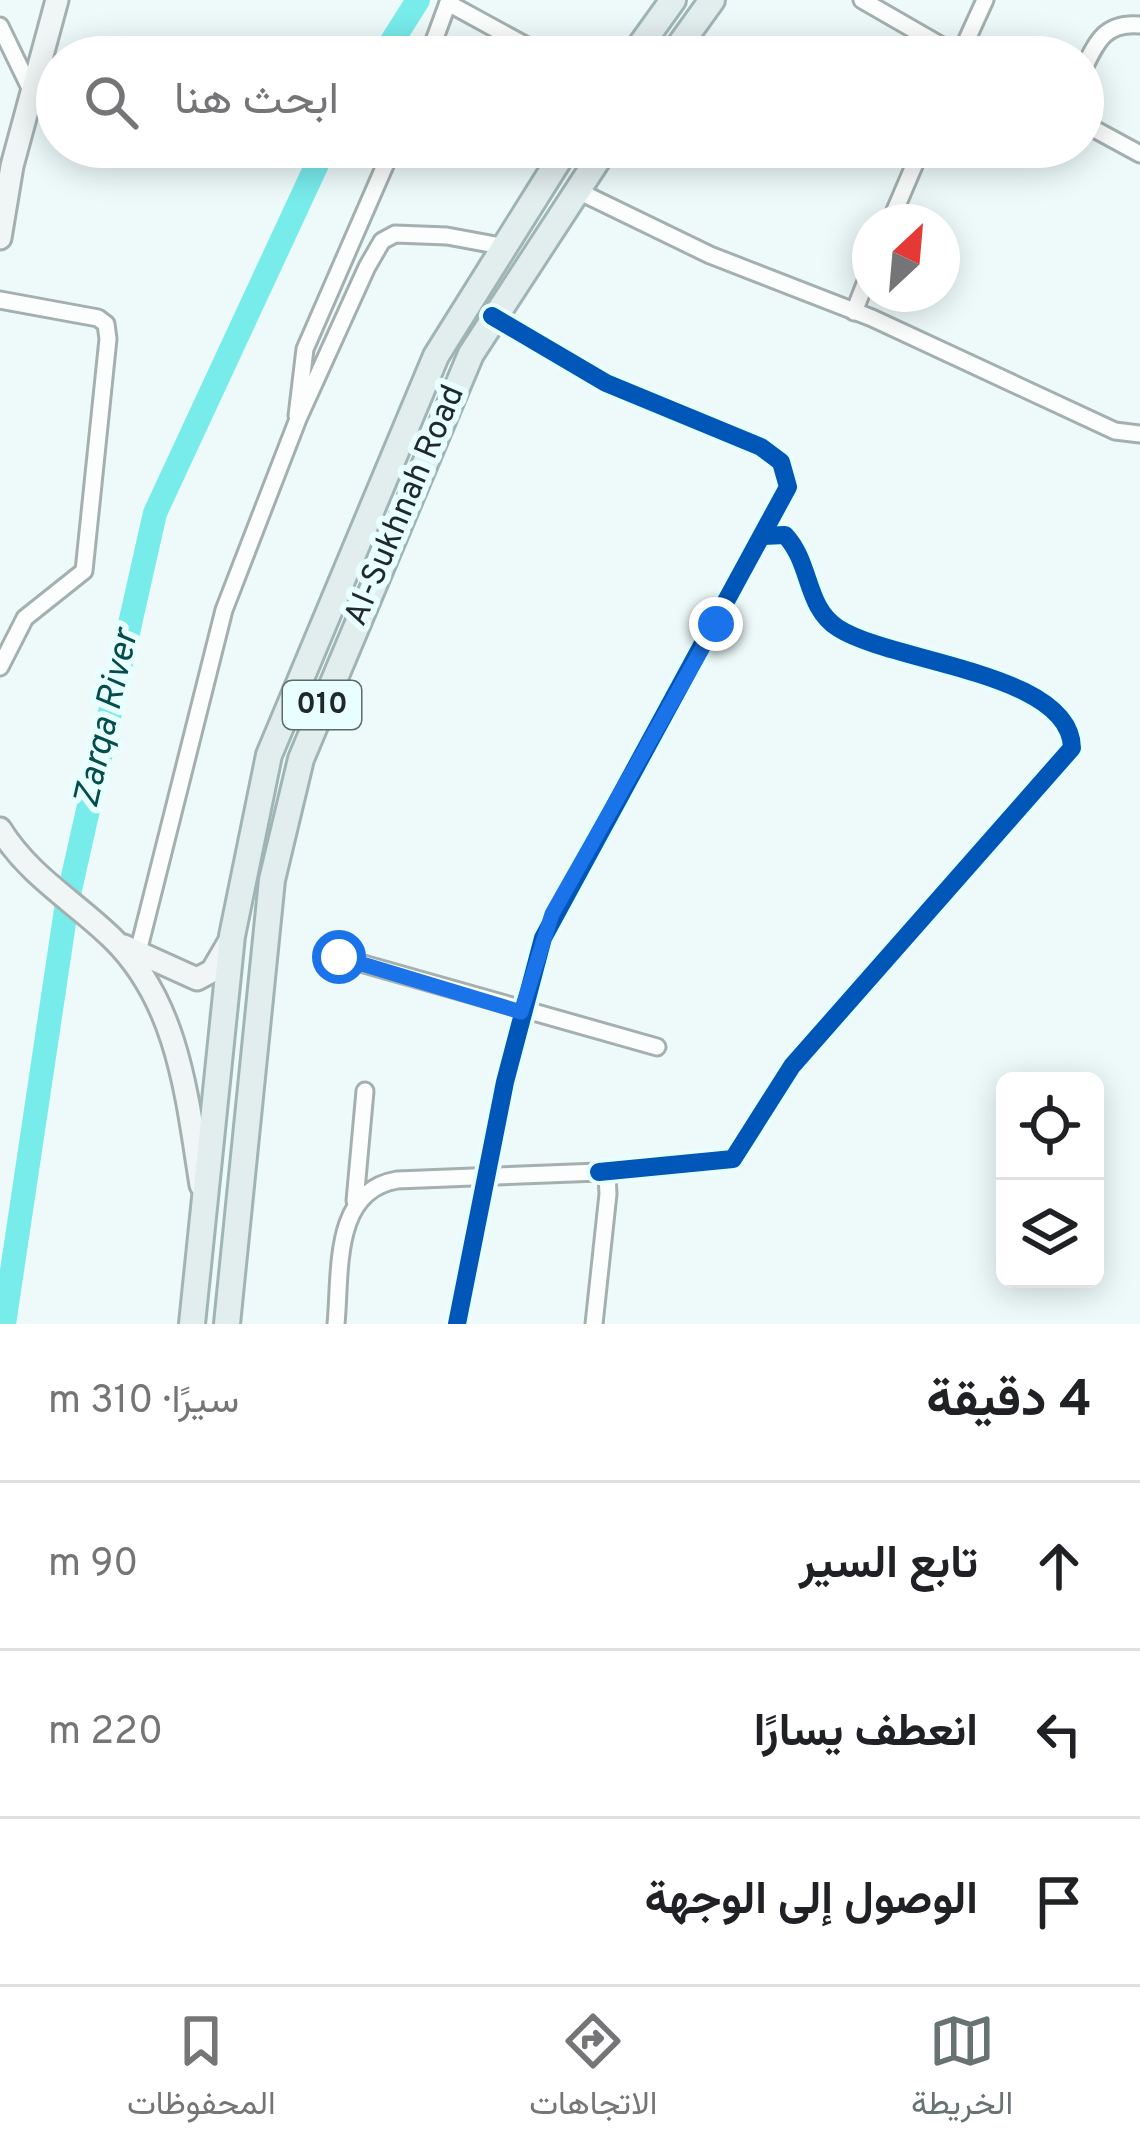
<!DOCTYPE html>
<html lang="ar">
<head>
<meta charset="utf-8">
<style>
  body { margin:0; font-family:Overpass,Vazirmatn,sans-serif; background:#f6f6f6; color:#202124; direction:rtl }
  .controls { position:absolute; right:36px; bottom:36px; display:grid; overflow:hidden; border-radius:18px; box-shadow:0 6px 30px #0003 }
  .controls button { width:108px; height:108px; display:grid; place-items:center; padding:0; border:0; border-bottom:3px solid #e0e0e0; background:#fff; color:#202124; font:60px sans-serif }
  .compass { position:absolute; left:852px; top:204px; width:108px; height:108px; border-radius:50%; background:#fff; box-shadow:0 6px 30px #0003; rotate:26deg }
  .stop { position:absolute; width:36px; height:36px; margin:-27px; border:9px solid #1a73e8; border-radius:50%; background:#fff }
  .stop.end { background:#1a73e8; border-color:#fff; box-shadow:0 3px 12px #0008 }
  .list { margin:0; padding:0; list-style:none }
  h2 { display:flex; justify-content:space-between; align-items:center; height:156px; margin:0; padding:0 48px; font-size:51px }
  h2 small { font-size:39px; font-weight:400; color:#757577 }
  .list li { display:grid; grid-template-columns:78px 1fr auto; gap:36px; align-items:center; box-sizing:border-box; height:168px; padding:0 48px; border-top:3px solid #e0e0e0 }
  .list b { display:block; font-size:45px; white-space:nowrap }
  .list em { font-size:39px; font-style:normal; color:#757577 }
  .icon { flex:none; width:66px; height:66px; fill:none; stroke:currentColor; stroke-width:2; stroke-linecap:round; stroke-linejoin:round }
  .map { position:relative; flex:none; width:1140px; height:1324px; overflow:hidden; direction:ltr }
  .search { position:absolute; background:#fff; box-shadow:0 6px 30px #0003; left:36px; right:36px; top:36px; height:132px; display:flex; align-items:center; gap:30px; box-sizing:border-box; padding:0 42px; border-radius:66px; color:#757577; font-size:45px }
  .sheet { height:660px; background:#fff }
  nav { display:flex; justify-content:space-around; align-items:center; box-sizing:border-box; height:168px; border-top:3px solid #e0e0e0; background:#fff; font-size:33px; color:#757577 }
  nav a { display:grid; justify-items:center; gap:6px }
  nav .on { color:#677272 }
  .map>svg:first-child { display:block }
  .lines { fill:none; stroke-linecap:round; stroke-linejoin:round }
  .river { stroke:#78ebeb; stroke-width:24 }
  .street-casing { stroke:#a4afaf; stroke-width:21 }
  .secondary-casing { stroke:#a4afaf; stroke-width:27 }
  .primary-casing { stroke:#9fb5b5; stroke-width:30 }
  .street { stroke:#fcfefe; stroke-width:15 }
  .secondary { stroke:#f0f6f6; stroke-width:21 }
  .primary { stroke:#e2eded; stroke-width:24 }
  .cycleway-casing { stroke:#e9ffff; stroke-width:26 }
  .cycleway { stroke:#0057b8; stroke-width:18 }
  .route { stroke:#1a73e8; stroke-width:15 }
  .labels { text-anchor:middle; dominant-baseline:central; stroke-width:12; stroke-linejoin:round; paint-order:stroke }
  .shield { fill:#e9ffff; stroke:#5c6969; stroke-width:3 }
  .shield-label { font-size:30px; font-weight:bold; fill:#1f2929 }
  .street-label { font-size:33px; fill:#1f2929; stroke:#e9ffff }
  .water-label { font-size:36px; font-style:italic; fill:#054d4d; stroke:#e9ffff }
</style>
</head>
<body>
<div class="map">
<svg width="1140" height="1324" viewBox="0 0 1140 1324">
  <rect width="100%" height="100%" fill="#eefafa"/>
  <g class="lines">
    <g class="river">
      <polyline points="382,57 418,0"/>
      <polyline points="4,1324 67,903 155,513 325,147"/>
    </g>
    <g class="street-casing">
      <g id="street">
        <polyline points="862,0 961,57"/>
        <polyline points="448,3 545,56"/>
        <polyline points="0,26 31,90"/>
        <polyline points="428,57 449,0"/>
        <polyline points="959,57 985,0"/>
        <path d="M1083,70c14,-29 22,-48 57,-45"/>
        <polyline points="1083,123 1140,154"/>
        <polyline points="576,190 710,255 872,318 1115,431 1140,434"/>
        <polyline points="890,222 922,147"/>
        <polyline points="0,300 98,318 106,324 108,339 84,571 25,618 0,667"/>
        <polyline points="854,312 870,271"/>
        <polyline points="297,416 305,349 393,147"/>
        <polyline points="138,952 224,610 298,419 367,267 382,241 395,234 447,236 501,246"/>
        <polyline points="339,957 657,1047"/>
        <path d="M599,1172l134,-13 59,-93 280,-318c-1,-76 -180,-85 -234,-120 -33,-21 -26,-64 -53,-93l-22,1"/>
        <polyline points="355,1201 365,1091"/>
        <path d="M336,1324c5,-52 -4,-133 61,-144l202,-8 8,3 1,19 -14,130"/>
        <polyline points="457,1324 505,1082 543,938 788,487 781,462 761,447 606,383 492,316"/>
      </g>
    </g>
    <g class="secondary-casing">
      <g id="secondary">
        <polyline points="0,238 12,166 57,0"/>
        <path d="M0,829c29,47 74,72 112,109 67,65 75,160 89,247"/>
        <polyline points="124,946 197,979 212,971 232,937"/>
      </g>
    </g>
    <g class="primary-casing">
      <g id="primary">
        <polyline points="632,57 673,0"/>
        <polyline points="671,57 712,0"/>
        <polyline points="192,1324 232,936 269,755 436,356 567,147"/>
        <polyline points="227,1324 272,880 301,759 471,354 606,147"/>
      </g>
    </g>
    <use href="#street" class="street"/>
    <use href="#secondary" class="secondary"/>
    <use href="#primary" class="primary"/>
    <g class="cycleway-casing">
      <g id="cycleway">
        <path d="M599,1172l134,-13 59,-93 280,-318c-1,-76 -180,-85 -234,-120 -33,-21 -26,-64 -53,-93l-22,1"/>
        <polyline points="457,1324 505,1082 543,938 788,487 781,462 761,447 606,383 492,316"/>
      </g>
    </g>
    <use href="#cycleway" class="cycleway"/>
  </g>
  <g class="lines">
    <polyline class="route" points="339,957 521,1012 552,914 716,624"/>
  </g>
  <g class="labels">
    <rect class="shield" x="283" y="681" width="78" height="48" rx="9"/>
    <g class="shield-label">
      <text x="322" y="705">010</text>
    </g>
    <g class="street-label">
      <text transform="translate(406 506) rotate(-67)">Al-Sukhnah Road</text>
    </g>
    <g class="water-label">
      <text transform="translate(108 719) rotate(-77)">Zarqa River</text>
    </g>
  </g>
</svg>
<div class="controls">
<button><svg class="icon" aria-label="locate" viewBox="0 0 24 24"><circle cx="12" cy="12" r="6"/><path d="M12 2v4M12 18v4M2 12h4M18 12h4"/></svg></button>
<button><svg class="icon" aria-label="layers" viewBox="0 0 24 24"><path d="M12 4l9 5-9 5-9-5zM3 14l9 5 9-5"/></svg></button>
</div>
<svg class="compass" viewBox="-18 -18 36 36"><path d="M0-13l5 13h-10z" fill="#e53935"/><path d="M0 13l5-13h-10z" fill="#757577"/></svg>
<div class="stop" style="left:339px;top:957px"></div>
<div class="stop end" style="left:716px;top:624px"></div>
<div class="search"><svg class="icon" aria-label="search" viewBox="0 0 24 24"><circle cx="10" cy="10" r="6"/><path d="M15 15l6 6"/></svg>ابحث هنا</div>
</div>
<section class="sheet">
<h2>4 دقيقة<small>سيرًا · 310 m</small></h2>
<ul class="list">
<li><svg class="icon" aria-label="ahead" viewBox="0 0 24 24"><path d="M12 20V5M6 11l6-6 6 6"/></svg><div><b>تابع السير</b></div><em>90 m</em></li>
<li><svg class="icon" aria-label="left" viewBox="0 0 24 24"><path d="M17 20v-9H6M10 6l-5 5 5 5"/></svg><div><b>انعطف يسارًا</b></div><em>220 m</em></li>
<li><svg class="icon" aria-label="arrive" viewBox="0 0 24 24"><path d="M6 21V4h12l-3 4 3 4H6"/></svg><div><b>الوصول إلى الوجهة</b></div></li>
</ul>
</section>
<nav>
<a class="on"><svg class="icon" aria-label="map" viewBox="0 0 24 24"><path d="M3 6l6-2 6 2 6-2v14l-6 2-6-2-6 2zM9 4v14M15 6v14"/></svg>الخريطة</a>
<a><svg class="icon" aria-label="directions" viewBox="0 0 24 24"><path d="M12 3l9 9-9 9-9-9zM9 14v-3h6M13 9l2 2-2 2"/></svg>الاتجاهات</a>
<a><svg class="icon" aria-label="saved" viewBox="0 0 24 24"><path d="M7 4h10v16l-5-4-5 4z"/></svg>المحفوظات</a>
</nav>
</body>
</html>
